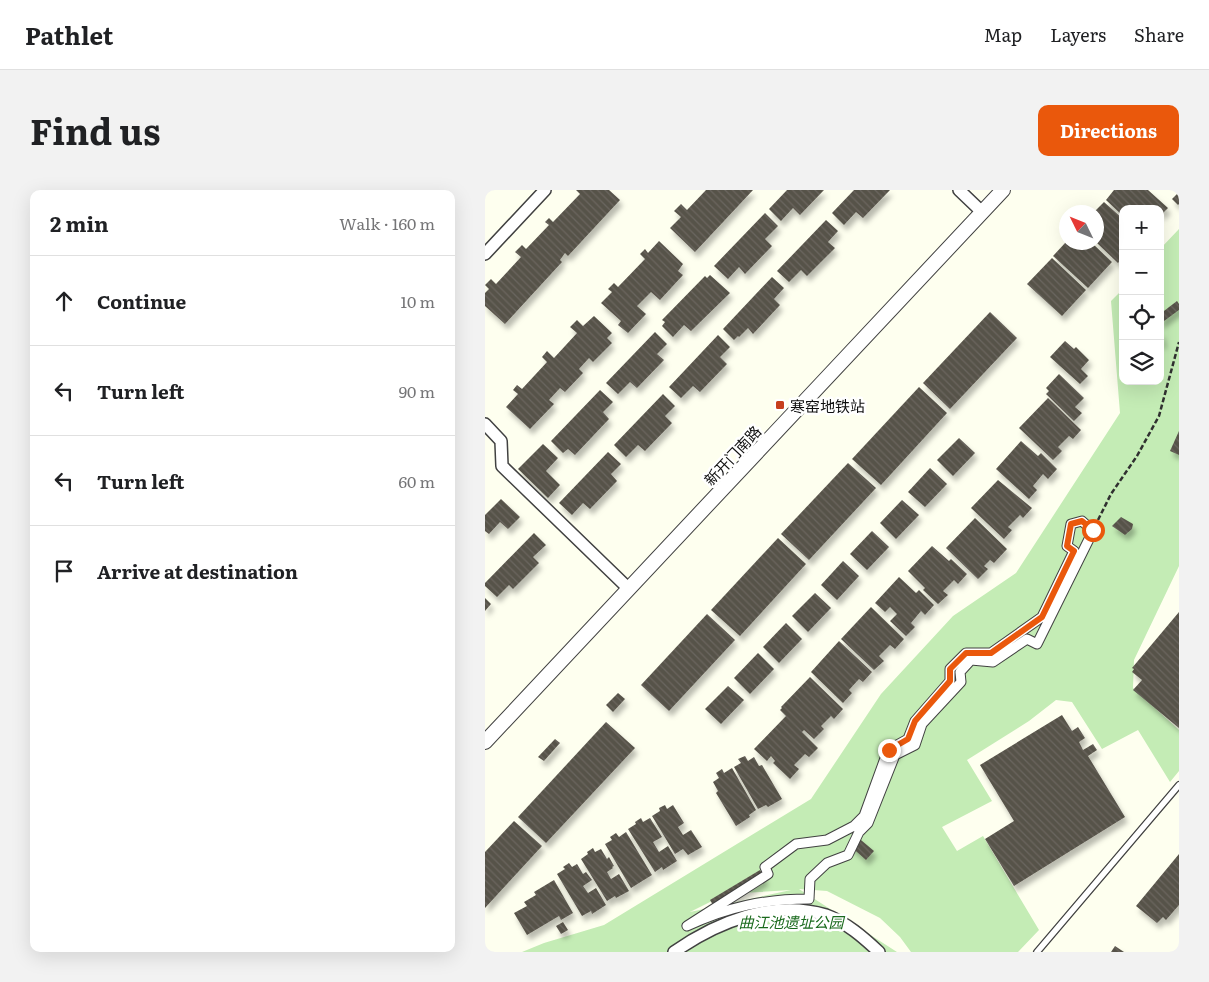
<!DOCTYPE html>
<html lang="en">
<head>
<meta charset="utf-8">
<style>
  body { margin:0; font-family:Literata,"Noto Sans SC",serif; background:#f2f2f2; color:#202124 }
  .controls { position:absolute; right:15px; top:15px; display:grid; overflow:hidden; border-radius:10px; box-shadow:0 5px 20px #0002 }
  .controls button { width:45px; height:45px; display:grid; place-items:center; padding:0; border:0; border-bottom:1px solid #e0e0e0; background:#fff; color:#202124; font:25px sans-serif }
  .compass { position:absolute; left:574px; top:15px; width:45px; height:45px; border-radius:50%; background:#fff; box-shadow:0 5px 20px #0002; rotate:313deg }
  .stop { position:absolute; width:15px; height:15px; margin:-11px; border:4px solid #ea580c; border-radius:50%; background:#fff }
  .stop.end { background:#ea580c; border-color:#fff; box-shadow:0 1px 5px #0008 }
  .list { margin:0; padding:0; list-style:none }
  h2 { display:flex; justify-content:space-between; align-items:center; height:65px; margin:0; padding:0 20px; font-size:21px }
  h2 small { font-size:16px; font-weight:400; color:#757577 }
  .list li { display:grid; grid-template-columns:32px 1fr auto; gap:15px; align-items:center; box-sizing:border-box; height:90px; padding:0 20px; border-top:1px solid #e0e0e0 }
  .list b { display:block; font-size:19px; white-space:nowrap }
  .list em { font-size:16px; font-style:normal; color:#757577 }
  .icon { flex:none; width:28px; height:28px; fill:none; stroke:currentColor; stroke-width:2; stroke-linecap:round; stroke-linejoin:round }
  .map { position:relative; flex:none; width:694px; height:762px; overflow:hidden; border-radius:10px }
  header { display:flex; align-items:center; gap:30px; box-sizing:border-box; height:70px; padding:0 25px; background:#fff; border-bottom:1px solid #e0e0e0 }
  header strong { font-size:24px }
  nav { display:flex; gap:28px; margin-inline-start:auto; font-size:18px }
  .intro { display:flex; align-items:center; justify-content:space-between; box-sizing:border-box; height:120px; padding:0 30px }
  h1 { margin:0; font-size:35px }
  .button { padding:12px 22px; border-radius:10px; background:#ea580c; color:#fff; font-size:18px; font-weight:700 }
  main { display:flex; gap:30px; padding:0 30px }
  aside { flex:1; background:#fff; border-radius:10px; box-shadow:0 5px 20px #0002 }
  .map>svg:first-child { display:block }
  .park { fill:#c4ecb5; fill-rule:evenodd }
  .building { fill:url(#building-back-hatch); filter:url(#shadow) }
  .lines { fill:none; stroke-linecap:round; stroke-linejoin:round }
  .service-casing { stroke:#414141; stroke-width:8 }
  .pedestrian-casing { stroke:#414141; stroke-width:11 }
  .minor-casing { stroke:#414141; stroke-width:14 }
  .tertiary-casing { stroke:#414141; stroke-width:16 }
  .path { stroke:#303030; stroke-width:2.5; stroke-dasharray:5 2.5; stroke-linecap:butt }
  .service { stroke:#fff; stroke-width:5.5 }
  .pedestrian { stroke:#fff; stroke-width:9 }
  .minor { stroke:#fff; stroke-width:11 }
  .tertiary { stroke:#fff; stroke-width:14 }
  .route { stroke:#ea580c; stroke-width:6 }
  .poi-dot { fill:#c73f1d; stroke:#fff; stroke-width:2 }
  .labels { text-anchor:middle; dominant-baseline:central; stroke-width:5; stroke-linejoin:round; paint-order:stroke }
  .poi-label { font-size:15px; fill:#0e0e0e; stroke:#fff; text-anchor:start }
  .street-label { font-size:15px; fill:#0e0e0e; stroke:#fff }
  .park-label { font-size:15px; font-style:italic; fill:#1a6a1d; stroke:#fff }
</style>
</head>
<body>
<header>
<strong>Pathlet</strong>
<nav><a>Map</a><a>Layers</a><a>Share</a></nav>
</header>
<div class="intro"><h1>Find us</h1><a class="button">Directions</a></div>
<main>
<aside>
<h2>2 min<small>Walk · 160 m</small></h2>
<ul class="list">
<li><svg class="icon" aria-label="ahead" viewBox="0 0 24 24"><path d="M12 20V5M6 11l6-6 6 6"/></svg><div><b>Continue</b></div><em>10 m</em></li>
<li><svg class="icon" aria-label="left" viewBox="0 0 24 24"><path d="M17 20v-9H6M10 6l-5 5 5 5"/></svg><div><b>Turn left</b></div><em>90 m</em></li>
<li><svg class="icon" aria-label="left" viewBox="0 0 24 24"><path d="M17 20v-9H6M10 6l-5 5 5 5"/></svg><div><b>Turn left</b></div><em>60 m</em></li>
<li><svg class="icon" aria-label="arrive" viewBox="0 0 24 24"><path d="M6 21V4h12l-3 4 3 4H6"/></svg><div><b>Arrive at destination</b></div></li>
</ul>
</aside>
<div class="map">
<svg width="694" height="762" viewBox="0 0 694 762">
  <defs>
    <pattern id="building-back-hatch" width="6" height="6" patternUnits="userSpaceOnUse" patternTransform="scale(1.25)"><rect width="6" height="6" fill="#575249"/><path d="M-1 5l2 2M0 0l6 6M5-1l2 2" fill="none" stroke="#6a665f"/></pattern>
    <filter id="shadow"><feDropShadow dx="3" dy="5.5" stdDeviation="2.5" flood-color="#0004"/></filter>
  </defs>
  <rect width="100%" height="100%" fill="#feffef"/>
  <path class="park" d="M694,39v337l-45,94 -1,28 46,42v41l-9,11 -32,-52 -36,19 -30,-47 -16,-2 -27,21 -62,39 25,41 -50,26 15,24 26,-15 56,94 -21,22h-107l-11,-15 -20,-19 -53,-27 -28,-2 98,63h-375l22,-9 60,-18 207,-126 70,-105 72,-78 63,-43 104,-160 -9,-112 12,-12v92h37v-132zM306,700l-101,22 36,-18z"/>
  <g class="building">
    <polygon points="91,0 124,0 135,10 83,66 80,63 75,70 77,72 20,134 0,116 0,103 4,99 0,95 6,89 11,94 36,67 30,62 37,55 41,59 64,35 60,32 64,28 68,32 95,4"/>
    <polygon points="221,0 268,0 210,62 185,38 196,27 189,21 196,14 202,20"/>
    <polygon points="302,0 339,0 315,25 308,18 296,31 284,19"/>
    <polygon points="369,0 405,0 378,28 371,22 359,35 347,23"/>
    <polygon points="629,0 663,0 683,18 675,26 675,19 638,19 638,26 621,10"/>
    <polygon points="694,2 694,14 693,15 687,9"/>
    <polygon points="619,12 638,29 638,67 633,73 612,53 612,22 609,22"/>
    <polygon points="280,23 293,36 280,49 287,56 260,84 254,77 243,89 229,76"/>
    <polygon points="341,30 353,41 343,52 350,58 322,86 316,80 304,92 292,81"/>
    <polygon points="174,51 198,74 193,81 198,85 175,110 166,102 152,116 161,124 143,143 133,135 136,131 116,113 127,102 123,99 129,93 133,97 160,69 155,64 160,59 163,63"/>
    <polygon points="581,52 606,52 627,72 603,98 568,66"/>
    <polygon points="567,68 601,100 577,126 542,94"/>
    <polygon points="225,85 245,103 206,141 199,135 188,147 177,136 180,132 177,130 220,86 222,88"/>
    <polygon points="287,87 299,98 289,109 295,115 268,144 263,138 254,147 253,146 249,150 238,139"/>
    <polygon points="692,111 694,114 694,120 675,134 675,124"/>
    <polygon points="505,122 532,148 465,219 438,193"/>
    <polygon points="109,126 127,143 122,148 127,153 108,172 104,168 94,179 98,183 80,202 75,198 64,210 69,214 45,239 21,217 33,204 28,200 32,195 37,199 62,172 57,167 62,161 69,168 92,143 85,137 92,130 98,136"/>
    <polygon points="170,142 182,154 172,164 179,170 152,198 145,192 133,204 121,193"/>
    <polygon points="675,142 677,142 679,153 675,154"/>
    <polygon points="233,145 245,157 235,167 242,174 215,202 208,196 196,208 184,197"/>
    <polygon points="580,151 589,159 591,157 604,170 596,179 603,186 595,194 565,167"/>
    <polygon points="574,184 599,208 590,217 597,223 589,231 561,204 564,201 561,198"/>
    <polygon points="434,197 462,223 396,295 367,269"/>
    <polygon points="115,200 128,212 118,222 124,229 90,265 83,259 78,263 66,251"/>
    <polygon points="178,204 190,216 180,226 187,233 160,261 153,255 141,267 129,255"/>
    <polygon points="563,208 596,240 588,249 584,246 573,257 577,261 568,270 534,238"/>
    <polygon points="694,241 694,265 685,261"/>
    <polygon points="474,248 490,263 468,286 452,270"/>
    <polygon points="536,251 553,266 556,263 572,279 563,289 558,284 548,296 552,300 544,309 511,279"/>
    <polygon points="58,254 73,268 61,281 75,295 63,308 33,279"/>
    <polygon points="123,262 136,274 126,284 132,291 105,319 98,313 87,325 74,313"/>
    <polygon points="363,273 391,298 324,370 296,344"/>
    <polygon points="445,278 462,294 440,317 423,302"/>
    <polygon points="513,290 547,318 538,328 535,325 523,337 527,340 519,349 486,318"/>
    <polygon points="16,309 35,327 23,339 15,332 4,344 0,341 0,325"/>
    <polygon points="417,310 434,325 411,349 395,333"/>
    <polygon points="636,327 648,334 647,339 640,345 627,336"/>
    <polygon points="490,328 522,359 509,373 505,370 499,376 503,379 493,389 461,358"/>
    <polygon points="387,341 404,357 382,380 365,364"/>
    <polygon points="49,343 61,355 48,367 54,373 28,399 24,395 12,407 0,396 0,393"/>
    <polygon points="293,348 321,374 255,446 226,420"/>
    <polygon points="447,356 464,371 466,369 482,384 473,394 469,390 458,401 463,405 453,414 438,400 440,398 423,381"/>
    <polygon points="358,371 374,386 352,410 336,395"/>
    <polygon points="414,387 431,403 434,400 449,415 440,425 436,421 426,433 430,437 421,446 405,431 412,424 405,417 400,422 390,413"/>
    <polygon points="330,403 346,418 323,442 307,426"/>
    <polygon points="0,408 6,414 0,421"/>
    <polygon points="386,417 419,449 410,459 405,455 394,466 399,471 389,480 356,449"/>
    <polygon points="694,422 694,538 648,500 657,490 647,482 649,479 647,478"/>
    <polygon points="222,424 250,450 184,521 156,495"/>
    <polygon points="301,433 317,449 294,473 278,457"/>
    <polygon points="354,451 387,482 378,492 374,489 364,500 367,503 358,513 326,482"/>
    <polygon points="273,463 289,479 265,504 249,488"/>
    <polygon points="325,487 358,519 349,529 346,526 336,536 339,539 329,549 319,540 317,542 333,558 324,567 320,564 309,575 314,579 305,589 288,573 290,571 286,566 282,571 269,559 301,526 295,520 297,518 296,517"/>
    <polygon points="243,496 259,510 236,534 220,519"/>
    <polygon points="133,503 140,509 128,522 121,515"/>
    <polygon points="577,525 587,541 593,537 600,548 594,552 598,560 608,554 612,560 603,566 640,627 529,696 500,649 529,631 495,575"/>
    <polygon points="121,532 150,558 61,653 33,627"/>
    <polygon points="70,549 75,553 59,571 53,567"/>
    <polygon points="260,566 263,571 269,567 274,576 277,575 297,609 283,617 281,615 273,619 249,577 256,573 253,569"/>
    <polygon points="247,578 271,620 264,625 265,627 251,636 231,603 233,601 228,592 234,588 231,583 237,579 239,583"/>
    <polygon points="180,615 182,619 188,615 199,633 193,637 198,645 206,640 217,657 203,665 198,659 190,664 167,626 175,621 174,618"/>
    <polygon points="156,628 158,632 165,628 177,647 168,652 174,662 183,656 192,671 178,680 177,677 170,682 143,639 151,634 150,632"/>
    <polygon points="29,631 57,656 0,718 0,662"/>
    <polygon points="141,642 167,685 146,698 120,654 127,650 125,647 131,643 134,647"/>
    <polygon points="370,645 389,661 381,670 363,654"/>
    <polygon points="108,658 110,662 116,659 122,669 124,667 129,676 127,677 128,678 122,682 126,689 134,684 144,701 131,708 130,706 122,711 96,669 103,664 102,662"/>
    <polygon points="694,664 694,715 681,730 678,727 672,733 651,716"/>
    <polygon points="84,673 87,677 92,674 98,684 101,682 107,690 98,696 103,703 111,698 121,715 107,724 106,721 97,726 72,684 80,679 78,677"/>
    <polygon points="275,680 281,690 231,720 225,710"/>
    <polygon points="69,690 88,723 76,730 74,726 42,745 29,723 42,716 39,712 51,705 49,702"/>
    <polygon points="78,732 83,740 76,744 71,736"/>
    <polygon points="630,756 639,762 626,762"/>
  </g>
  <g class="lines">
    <g class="service-casing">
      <polyline id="service" points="552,762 694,595"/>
    </g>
    <g class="pedestrian-casing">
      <path id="pedestrian" d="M597,331l11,10 -56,113 -10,-5 -34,23 -22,-2 -11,12 1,10 -39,42 -7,21 -20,10 -27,68 -9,9 -11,23 -21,8 -17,16 -1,20c-45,0 -81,8 -122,27l81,-52 -3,-7 31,-23 31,-4 27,-14 10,-10 24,-66 20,-11 7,-18 35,-40v-12l16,-16h25l51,-36 32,-66 -7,-5 4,-22z"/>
    </g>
    <g class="minor-casing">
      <g id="minor">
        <polyline points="474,0 497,22"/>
        <polyline points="0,64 60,0"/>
        <polyline points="0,234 16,251 17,276 144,399"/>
        <path d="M189,762c43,-30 99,-53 152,-37 20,7 38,23 53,37"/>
      </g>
    </g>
    <g class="tertiary-casing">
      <polyline id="tertiary" points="0,552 518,0"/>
    </g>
    <polyline class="path" points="613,330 626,304 652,266 674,226 694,152"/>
    <use href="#service" class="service"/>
    <use href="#pedestrian" class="pedestrian"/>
    <use href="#minor" class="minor"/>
    <use href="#tertiary" class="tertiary"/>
  </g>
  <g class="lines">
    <polyline class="route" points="404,560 423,549 430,531 465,491 465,479 481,463 506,463 557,427 589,361 582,356 586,334 597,331 608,340"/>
  </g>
  <rect class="poi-dot" x="290" y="210" width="10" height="10" rx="2.5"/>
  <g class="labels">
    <g class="poi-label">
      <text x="305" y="215">寒窑地铁站</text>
    </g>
    <g class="street-label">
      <text transform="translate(247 265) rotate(-47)">新开门南路</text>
    </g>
    <g class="park-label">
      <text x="306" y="731">曲江池遗址公园</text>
    </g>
  </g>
</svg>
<div class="controls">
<button>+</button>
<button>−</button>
<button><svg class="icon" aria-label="locate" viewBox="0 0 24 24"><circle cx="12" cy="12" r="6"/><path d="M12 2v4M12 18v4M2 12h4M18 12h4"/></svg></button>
<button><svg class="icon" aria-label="layers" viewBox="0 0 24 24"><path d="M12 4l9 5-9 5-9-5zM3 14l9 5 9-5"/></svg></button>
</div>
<svg class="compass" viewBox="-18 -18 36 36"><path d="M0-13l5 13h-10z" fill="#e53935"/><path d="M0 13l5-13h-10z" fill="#757577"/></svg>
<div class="stop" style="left:608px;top:340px"></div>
<div class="stop end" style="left:404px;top:560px"></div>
</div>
</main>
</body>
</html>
